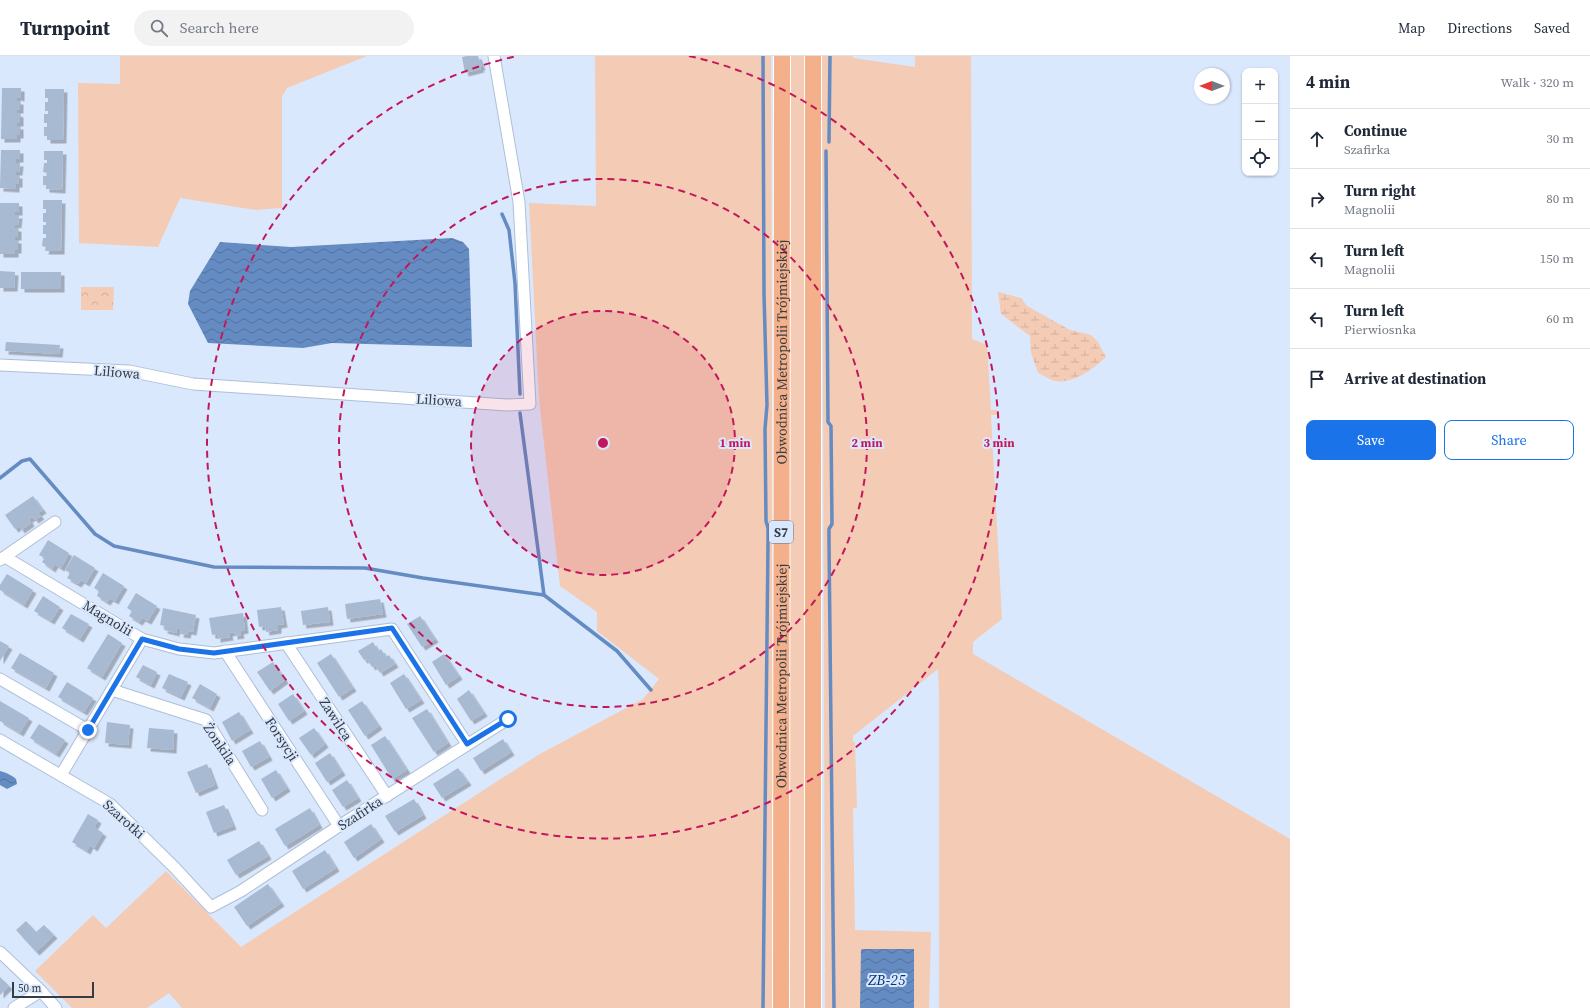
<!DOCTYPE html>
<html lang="en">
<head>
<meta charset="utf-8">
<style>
  body { margin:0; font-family:"Source Serif 4",serif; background:#f2f2f3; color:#1f2937 }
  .controls { position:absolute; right:12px; top:12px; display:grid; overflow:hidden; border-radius:8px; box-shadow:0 1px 3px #0004 }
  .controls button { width:36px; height:36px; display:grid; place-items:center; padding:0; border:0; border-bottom:1px solid #e0e1e3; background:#fff; color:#1f2937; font:20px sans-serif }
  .compass { position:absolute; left:1194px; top:12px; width:36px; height:36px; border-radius:50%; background:#fff; box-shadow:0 1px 3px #0004; rotate:270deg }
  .scale { position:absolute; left:12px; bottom:10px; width:82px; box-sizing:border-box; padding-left:4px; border:2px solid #343c46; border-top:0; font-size:11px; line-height:14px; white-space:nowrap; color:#343c46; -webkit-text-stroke:3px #dae8fd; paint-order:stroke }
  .stop { position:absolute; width:12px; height:12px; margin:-9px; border:3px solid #1a73e8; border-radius:50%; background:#fff }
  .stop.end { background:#1a73e8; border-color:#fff; box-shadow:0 1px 4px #0008 }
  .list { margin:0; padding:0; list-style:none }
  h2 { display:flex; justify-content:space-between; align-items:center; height:52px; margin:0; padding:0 16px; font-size:17px }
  h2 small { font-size:13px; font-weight:400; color:#747a83 }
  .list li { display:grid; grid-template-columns:26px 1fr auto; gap:12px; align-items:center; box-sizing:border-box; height:60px; padding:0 16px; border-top:1px solid #e0e1e3 }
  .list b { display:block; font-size:15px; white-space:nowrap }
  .list p { margin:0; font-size:13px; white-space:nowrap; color:#747a83 }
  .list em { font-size:13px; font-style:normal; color:#747a83 }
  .actions { display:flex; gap:8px; padding:12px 16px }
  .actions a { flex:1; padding:9px 0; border:1px solid #1a73e8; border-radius:8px; text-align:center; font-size:14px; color:#1a73e8 }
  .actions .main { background:#1a73e8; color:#fff }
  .icon { flex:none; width:22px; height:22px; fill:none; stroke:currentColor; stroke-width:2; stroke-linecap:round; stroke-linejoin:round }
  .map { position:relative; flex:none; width:1290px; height:952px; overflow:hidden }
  header { display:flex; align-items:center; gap:24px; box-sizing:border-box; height:56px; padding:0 20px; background:#fff; border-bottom:1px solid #e0e1e3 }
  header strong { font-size:19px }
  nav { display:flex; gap:22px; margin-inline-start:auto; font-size:14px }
  .search { width:280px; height:36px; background:#f2f2f3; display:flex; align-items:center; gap:10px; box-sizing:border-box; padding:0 14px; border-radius:22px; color:#747a83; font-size:15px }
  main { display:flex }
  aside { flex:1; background:#fff }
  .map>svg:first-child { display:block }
  .green { fill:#f4cbb4 }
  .wetland { fill:url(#wetland-marsh) }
  .park { fill:url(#park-crowns) }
  .water { fill:url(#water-waves) }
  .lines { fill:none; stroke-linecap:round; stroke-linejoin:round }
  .stream { stroke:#648bc2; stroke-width:3.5 }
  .building { fill:#a8b9d2; filter:url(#shadow) }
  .minor-casing { stroke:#adbfd8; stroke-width:13 }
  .highway-casing { stroke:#fff; stroke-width:18 }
  .minor { stroke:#fff; stroke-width:11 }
  .highway { stroke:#f3b08a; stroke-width:16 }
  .route { stroke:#1a73e8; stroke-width:5 }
  .ring { fill:none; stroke:#c2185b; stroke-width:2; stroke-dasharray:7 5 }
  .labels { text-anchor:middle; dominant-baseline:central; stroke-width:4; stroke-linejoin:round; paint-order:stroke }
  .shield { fill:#dae8fd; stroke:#66707d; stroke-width:1 }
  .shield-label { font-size:13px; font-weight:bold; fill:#343c46 }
  .street-label { font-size:14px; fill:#343c46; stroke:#dae8fd }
  .water-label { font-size:15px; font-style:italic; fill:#003576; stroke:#dae8fd }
  .centre { fill:#c2185b; stroke:#dae8fd; stroke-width:2 }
  .ring-label { font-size:12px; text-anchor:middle; font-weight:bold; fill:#c2185b; stroke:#dae8fd; stroke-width:4; stroke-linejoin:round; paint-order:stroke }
</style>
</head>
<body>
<header>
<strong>Turnpoint</strong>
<div class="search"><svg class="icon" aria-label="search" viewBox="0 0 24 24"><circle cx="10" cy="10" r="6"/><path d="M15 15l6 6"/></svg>Search here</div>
<nav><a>Map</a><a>Directions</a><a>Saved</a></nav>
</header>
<main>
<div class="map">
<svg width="1290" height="952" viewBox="0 0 1290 952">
  <defs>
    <pattern id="wetland-marsh" width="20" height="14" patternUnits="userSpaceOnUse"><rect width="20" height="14" fill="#f4cbb4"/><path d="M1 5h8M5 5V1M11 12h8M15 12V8" fill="none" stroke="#d2af9c"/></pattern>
    <pattern id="park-crowns" width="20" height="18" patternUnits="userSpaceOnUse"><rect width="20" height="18" fill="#f4cbb4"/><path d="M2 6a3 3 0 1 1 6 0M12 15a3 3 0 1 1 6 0" fill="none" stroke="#d2af9c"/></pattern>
    <pattern id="water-waves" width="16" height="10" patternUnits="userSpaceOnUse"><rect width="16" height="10" fill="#648bc2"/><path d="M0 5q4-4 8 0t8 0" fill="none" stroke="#53739f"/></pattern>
    <filter id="shadow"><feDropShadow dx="3.5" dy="3.5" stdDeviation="0" flood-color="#0004"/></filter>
  </defs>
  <rect width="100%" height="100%" fill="#dae8fd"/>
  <g class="green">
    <polygon points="120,0 367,0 287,32 282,41 282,152 256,154 180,142 158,191 79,187 78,27 120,28"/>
    <polygon points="595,0 771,0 774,952 182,952 169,937 147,952 72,952 35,915 93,859 106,872 166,815 241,891 538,699 643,643 659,623 597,575 597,556 560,530 539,343 529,147 596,150"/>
    <polygon points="788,0 806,0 808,952 790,952"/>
    <polygon points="822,0 853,0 853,2 915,11 915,0 971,0 972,283 987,289 991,354 997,354 997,359 991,359 1002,563 973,586 973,598 1290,783 1290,952 939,952 939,637 938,613 853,680 853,686 855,686 857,752 853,752 855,874 931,876 929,952 825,952"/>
  </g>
  <path class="wetland" d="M998,236l23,6 6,8 43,24 21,5 7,7 8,15c-13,12 -32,27 -51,24 -5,-1 -12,-6 -17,-8l-7,-20 -1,-17 -29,-22z"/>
  <polygon class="park" points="81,231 114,231 113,254 81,254"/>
  <g class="water">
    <polygon points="452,182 463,186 469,193 472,291 332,287 303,292 208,287 188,248 190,235 220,186 291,191"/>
    <path d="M0,715c7,2 11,4 16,8l1,5 -10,5 -7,-4z"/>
    <polygon points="862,893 914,893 914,952 860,952 861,894"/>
  </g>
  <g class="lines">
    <g class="stream">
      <polyline points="763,0 764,238 767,349 765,373 766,465 768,472 768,487 763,952"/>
      <polyline points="829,86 830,0"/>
      <polyline points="826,95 828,366 831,370 832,468 829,473 829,486 834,952"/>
      <polyline points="502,158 509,174 515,227 520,338"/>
      <polyline points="520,357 544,539 617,595 651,634"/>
      <polyline points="0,422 22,405 30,403 95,478 114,490 214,511 365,512 423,522 544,539"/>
    </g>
  </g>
  <g class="building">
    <polygon points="467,0 478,0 482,11 480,11 481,13 465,17 462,1"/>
    <polygon points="2,32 21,32 21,42 17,41 17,45 20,45 20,54 17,54 17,57 20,58 20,67 17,67 17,70 20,70 20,79 17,79 17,83 1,83"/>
    <polygon points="45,33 64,33 63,84 47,84 47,80 44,80 44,71 47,71 47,67 44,67 44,58 48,58 48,55 45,55 45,46 48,46 48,42 45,42"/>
    <polygon points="1,94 20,94 20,103 16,103 16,107 20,107 19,116 16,116 16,119 19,119 19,128 16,128 16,133 0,132"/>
    <polygon points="44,95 63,95 62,134 46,133 46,129 43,129 43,120 47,120 47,117 43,116 44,107 47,107 47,104 44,104"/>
    <polygon points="43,144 62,144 61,195 45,195 46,191 42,190 43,182 46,182 46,178 43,178 43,169 46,169 46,166 43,166 43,157 46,157 46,153 43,153"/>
    <polygon points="0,147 19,147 19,156 15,156 15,159 19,159 18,169 15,168 15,172 18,172 18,181 15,181 15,184 18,184 18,194 15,194 15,198 0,198"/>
    <polygon points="0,215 15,216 14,232 0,232"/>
    <rect x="21" y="216" width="40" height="17"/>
    <polygon points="6,286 60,289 59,298 5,295"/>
    <polygon points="33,440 43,454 38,457 41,460 35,464 33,461 29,463 31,467 21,474 19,470 15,473 5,459"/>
    <polygon points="48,484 69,497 61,512 55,508 52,513 42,506 45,502 39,499"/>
    <polygon points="74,499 95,512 86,527 81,524 78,528 67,522 70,517 65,514"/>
    <polygon points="103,517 124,530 115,545 110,542 107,546 97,540 99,535 94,532"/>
    <polygon points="7,518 33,534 24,549 0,534 0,529"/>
    <polygon points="136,537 157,550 148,565 142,562 139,566 129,560 132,555 127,552"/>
    <polygon points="43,540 60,551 51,565 34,555"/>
    <polygon points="380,543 383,558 347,563 345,548"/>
    <polygon points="281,551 284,568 278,569 278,574 266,576 265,570 259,571 257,554"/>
    <polygon points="328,551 330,566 303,569 301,555"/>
    <polygon points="163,552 196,559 193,576 188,575 187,579 180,578 181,573 177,573 176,577 164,574 165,570 160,569"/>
    <polygon points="243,557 245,574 240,575 241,579 234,580 234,576 229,577 230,581 217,583 217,578 212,579 209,562"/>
    <polygon points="71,558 89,568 80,583 62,572"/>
    <polygon points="420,560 435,583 422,591 407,568"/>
    <polygon points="108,578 122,587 102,621 87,612"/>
    <polygon points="0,585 9,590 0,605"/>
    <polygon points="373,586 378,595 381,593 386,601 389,599 395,608 380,617 375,609 372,611 367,603 364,604 358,595"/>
    <polygon points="20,597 54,617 46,632 11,612"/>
    <polygon points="331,598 353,632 339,641 317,607"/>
    <polygon points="444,598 459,620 446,629 432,606"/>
    <polygon points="273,606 285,624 270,635 257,616"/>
    <polygon points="143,609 157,616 151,629 136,621"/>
    <polygon points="169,618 188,626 181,641 162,632"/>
    <polygon points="404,618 421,644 406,653 390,627"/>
    <polygon points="67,626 93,642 84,656 58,641"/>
    <polygon points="200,628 217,638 210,652 192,642"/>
    <polygon points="469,634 484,657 471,665 457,643"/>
    <polygon points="293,638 304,655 289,665 278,648"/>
    <polygon points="0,645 29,662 20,677 0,665"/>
    <polygon points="362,645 379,670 365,680 348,654"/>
    <polygon points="427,653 448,687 434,696 412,662"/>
    <polygon points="239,656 250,674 232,685 222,666"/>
    <polygon points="107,666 130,669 128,689 105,687"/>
    <polygon points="39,668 65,684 56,698 30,682"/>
    <polygon points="149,672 174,674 173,694 147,692"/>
    <polygon points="314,672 325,688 311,699 299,682"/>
    <polygon points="385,680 407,714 392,723 371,689"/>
    <polygon points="503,683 511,696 481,715 473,702"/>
    <polygon points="260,685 269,701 251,711 242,695"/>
    <polygon points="330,697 342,716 327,726 315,707"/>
    <polygon points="207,708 215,729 196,737 187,716"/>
    <polygon points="458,712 468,726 442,742 433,728"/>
    <polygon points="276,714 287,732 272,742 261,723"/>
    <polygon points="347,724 358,742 343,751 332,734"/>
    <polygon points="414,743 423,759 395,776 385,760"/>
    <polygon points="224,749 233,770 214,777 206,756"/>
    <polygon points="310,752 319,769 285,790 275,773"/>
    <polygon points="88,758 98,764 94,771 103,777 94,792 90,789 87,795 72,786"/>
    <polygon points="371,768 381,783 354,802 344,786"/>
    <polygon points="259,785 268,800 236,819 227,804"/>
    <polygon points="325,794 336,812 303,833 292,815"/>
    <polygon points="268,828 281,847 247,870 234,851"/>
    <polygon points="26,865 36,876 44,869 54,879 36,896 16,874"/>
    <polygon points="0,921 9,930 0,939"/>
  </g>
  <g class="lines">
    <g class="minor-casing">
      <g id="minor">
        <polyline points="0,309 129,315 193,328 507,349 530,348 519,146 494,0"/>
        <polyline points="5,501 142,583 179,593 214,597 392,573 467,688"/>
        <polyline points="0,504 55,466"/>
        <polyline points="286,587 387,740"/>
        <polyline points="225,595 339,770"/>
        <polyline points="0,623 88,674"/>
        <polyline points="112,634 206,664 262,754"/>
        <polyline points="0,684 110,748 175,812 211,851 241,835 339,770 508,663"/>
        <polyline points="61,719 142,583"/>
        <polyline points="0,896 41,935 56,952"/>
        <polyline points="14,952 41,935"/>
      </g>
    </g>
    <g class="highway-casing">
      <g id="highway">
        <polyline points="813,0 813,952"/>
        <path id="s1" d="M781,952l1,-952"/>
      </g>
    </g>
    <use href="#minor" class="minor"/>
    <use href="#highway" class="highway"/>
  </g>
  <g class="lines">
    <polyline class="route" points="88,674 142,583 179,593 214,597 392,572 467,688 508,663"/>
  </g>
  <circle cx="603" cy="387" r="132" fill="#c2185b" fill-opacity=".12"/>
  <g class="ring">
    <circle cx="603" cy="387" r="132"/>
    <circle cx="603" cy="387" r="264"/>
    <path d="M689 0A396 396 0 1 1 517 0"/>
  </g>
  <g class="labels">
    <rect class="shield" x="769" y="465" width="24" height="22" rx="3"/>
    <g class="shield-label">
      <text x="781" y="476">S7</text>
    </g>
    <g class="street-label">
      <text stroke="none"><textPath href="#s1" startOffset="656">Obwodnica Metropolii Trójmiejskiej</textPath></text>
      <text transform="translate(117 316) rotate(5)">Liliowa</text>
      <text transform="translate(439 344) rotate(4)">Liliowa</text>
      <text transform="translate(108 562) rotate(31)">Magnolii</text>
      <text stroke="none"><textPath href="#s1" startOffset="332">Obwodnica Metropolii Trójmiejskiej</textPath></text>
      <text transform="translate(336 663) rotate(57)">Zawilca</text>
      <text transform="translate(282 683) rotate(57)">Forsycji</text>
      <text transform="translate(220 688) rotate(56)">Żonkila</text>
      <text transform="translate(360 757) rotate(-33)">Szafirka</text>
      <text transform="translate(124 763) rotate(42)">Szarotki</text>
    </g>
    <g class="water-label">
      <text x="887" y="923">ZB-25</text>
    </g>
  </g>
  <circle cx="603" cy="387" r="6" class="centre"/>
  <g class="ring-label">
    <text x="735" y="391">1 min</text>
    <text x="867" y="391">2 min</text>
    <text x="999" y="391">3 min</text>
  </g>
</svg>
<div class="controls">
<button>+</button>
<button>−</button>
<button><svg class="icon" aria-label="locate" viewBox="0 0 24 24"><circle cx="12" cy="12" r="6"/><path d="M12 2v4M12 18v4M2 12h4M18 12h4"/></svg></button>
</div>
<svg class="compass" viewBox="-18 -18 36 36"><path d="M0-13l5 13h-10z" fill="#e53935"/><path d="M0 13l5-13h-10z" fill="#747a83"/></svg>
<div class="scale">50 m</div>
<div class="stop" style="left:508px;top:663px"></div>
<div class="stop end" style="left:88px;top:674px"></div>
</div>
<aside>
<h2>4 min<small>Walk · 320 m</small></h2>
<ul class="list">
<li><svg class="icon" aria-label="ahead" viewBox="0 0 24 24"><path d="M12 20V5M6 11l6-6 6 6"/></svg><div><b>Continue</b><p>Szafirka</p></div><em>30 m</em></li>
<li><svg class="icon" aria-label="right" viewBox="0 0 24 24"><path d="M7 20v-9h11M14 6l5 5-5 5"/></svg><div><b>Turn right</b><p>Magnolii</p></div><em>80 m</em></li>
<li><svg class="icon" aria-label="left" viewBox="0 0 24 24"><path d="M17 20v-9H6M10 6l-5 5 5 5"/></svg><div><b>Turn left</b><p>Magnolii</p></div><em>150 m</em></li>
<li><svg class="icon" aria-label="left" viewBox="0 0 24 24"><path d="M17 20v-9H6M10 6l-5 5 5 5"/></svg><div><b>Turn left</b><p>Pierwiosnka</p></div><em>60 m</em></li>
<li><svg class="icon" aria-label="arrive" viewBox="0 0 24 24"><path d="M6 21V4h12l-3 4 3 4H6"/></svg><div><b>Arrive at destination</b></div></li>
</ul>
<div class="actions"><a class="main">Save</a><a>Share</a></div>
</aside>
</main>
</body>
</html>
